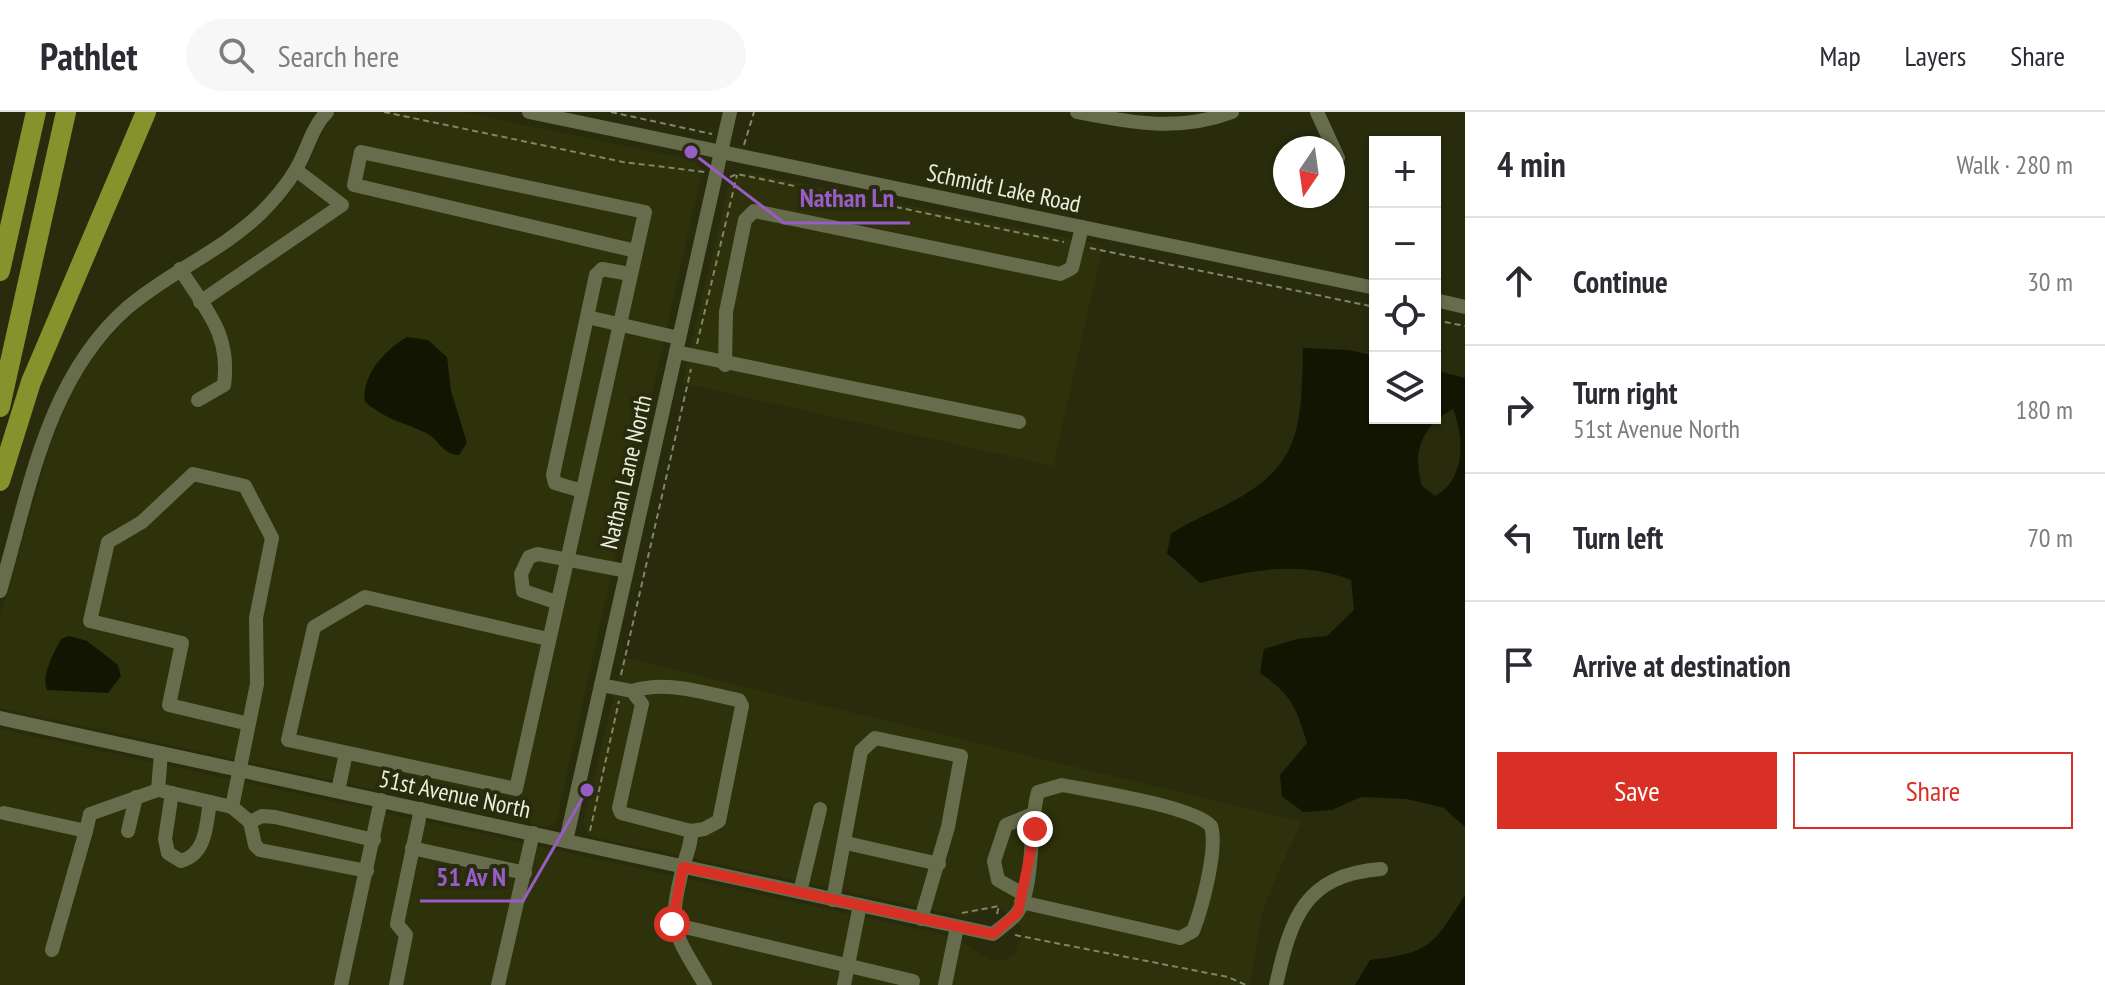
<!DOCTYPE html>
<html lang="en">
<head>
<meta charset="utf-8">
<style>
  body { margin:0; font-family:"PT Sans Narrow",sans-serif; background:#f7f7f7; color:#2b2b33 }
  .controls { position:absolute; right:24px; top:24px; display:grid; overflow:hidden; border-radius:0px; box-shadow:0 2px 6px #0004 }
  .controls button { width:72px; height:72px; display:grid; place-items:center; padding:0; border:0; border-bottom:2px solid #e1e1e2; background:#fff; color:#2b2b33; font:40px sans-serif }
  .compass { position:absolute; left:1273px; top:24px; width:72px; height:72px; border-radius:50%; background:#fff; box-shadow:0 2px 6px #0004; rotate:193deg }
  .stop { position:absolute; width:24px; height:24px; margin:-18px; border:6px solid #d93025; border-radius:50%; background:#fff }
  .stop.end { background:#d93025; border-color:#fff; box-shadow:0 2px 8px #0008 }
  .list { margin:0; padding:0; list-style:none }
  h2 { display:flex; justify-content:space-between; align-items:center; height:104px; margin:0; padding:0 32px; font-size:34px }
  h2 small { font-size:26px; font-weight:400; color:#7c7c81 }
  .list li { display:grid; grid-template-columns:52px 1fr auto; gap:24px; align-items:center; box-sizing:border-box; height:128px; padding:0 32px; border-top:2px solid #e1e1e2 }
  .list b { display:block; font-size:30px; white-space:nowrap }
  .list p { margin:0; font-size:26px; white-space:nowrap; color:#7c7c81 }
  .list em { font-size:26px; font-style:normal; color:#7c7c81 }
  .actions { display:flex; gap:16px; padding:24px 32px }
  .actions a { flex:1; padding:18px 0; border:2px solid #d93025; border-radius:0px; text-align:center; font-size:28px; color:#d93025 }
  .actions .main { background:#d93025; color:#fff }
  .icon { flex:none; width:44px; height:44px; fill:none; stroke:currentColor; stroke-width:2; stroke-linecap:round; stroke-linejoin:round }
  .map { position:relative; flex:none; width:1465px; height:873px; overflow:hidden }
  header { display:flex; align-items:center; gap:48px; box-sizing:border-box; height:112px; padding:0 40px; background:#fff; border-bottom:2px solid #e1e1e2 }
  header strong { font-size:38px }
  nav { display:flex; gap:44px; margin-inline-start:auto; font-size:28px }
  .search { width:560px; height:72px; background:#f7f7f7; display:flex; align-items:center; gap:20px; box-sizing:border-box; padding:0 28px; border-radius:44px; color:#7c7c81; font-size:30px }
  main { display:flex }
  aside { flex:1; background:#fff }
  .map>svg:first-child { display:block }
  .built { fill:#2d320a }
  .water { fill:#121502; fill-rule:evenodd }
  .lines { fill:none; stroke-linecap:round; stroke-linejoin:round }
  .path { stroke:#81856c; stroke-width:2; stroke-dasharray:6 4; stroke-linecap:butt }
  .minor { stroke:#676d4c; stroke-width:14 }
  .highway { stroke:#86922b; stroke-width:20 }
  .route { stroke:#d93025; stroke-width:10 }
  .labels { text-anchor:middle; dominant-baseline:central; stroke-width:8; stroke-linejoin:round; paint-order:stroke }
  .street-label { font-size:24px; fill:#ebeedc; stroke:#282c0d }
  .leader { fill:none; stroke:#975cc6; stroke-width:3 }
  .callout-dot { fill:#975cc6; stroke:#282c0d; stroke-width:3 }
  .callout-label { font-size:26px; text-anchor:middle; font-weight:bold; fill:#975cc6; stroke:#282c0d; stroke-width:8; stroke-linejoin:round; paint-order:stroke }
</style>
</head>
<body>
<header>
<strong>Pathlet</strong>
<div class="search"><svg class="icon" aria-label="search" viewBox="0 0 24 24"><circle cx="10" cy="10" r="6"/><path d="M15 15l6 6"/></svg>Search here</div>
<nav><a>Map</a><a>Layers</a><a>Share</a></nav>
</header>
<main>
<div class="map">
<svg width="1465" height="873" viewBox="0 0 1465 873">
  <rect width="100%" height="100%" fill="#282c0d"/>
  <g class="built">
    <polygon points="333,0 463,0 693,48 702,58 556,710 546,715 0,596 0,504 53,324 75,275 100,235 149,185 228,136 261,112 287,85 305,58"/>
    <polygon points="747,60 1103,133 1053,354 682,271 729,71"/>
    <polygon points="623,545 1302,710 1277,762 1261,805 1250,873 0,873 0,617 955,825 989,848 1002,849 1015,843 1021,828 1021,815 1005,799 996,795 965,805 589,724 583,711"/>
  </g>
  <g class="water">
    <path d="M407,225l21,3 19,17 4,34 16,52 -8,12c-17,-1 -19,-14 -31,-21 -25,-13 -37,-11 -63,-32 -4,-27 21,-53 42,-65z"/>
    <path d="M1303,236l46,2 26,6v62h60v-48l30,8v449l-21,-19 -37,-9 -46,-2 -29,13 -29,2 -21,-16 -2,-21 27,-32c-10,-35 -17,-50 -47,-70l4,-24 33,-10 30,-3 27,-26 -3,-30c-51,-20 -100,-10 -151,3l-33,-30 4,-19c16,-11 31,-17 49,-26 82,-40 81,-77 83,-160zM1453,297c12,30 12,71 -18,87l-13,-10c-10,-34 -1,-60 31,-77z"/>
    <path d="M69,524l18,5 31,24 3,11 -13,17 -61,-3c-6,-15 7,-37 14,-51z"/>
    <path d="M1465,783v90h-110l15,-25c61,-7 63,-15 95,-65z"/>
  </g>
  <g class="lines">
    <g class="path">
      <polyline points="384,0 623,50 705,60"/>
      <polyline points="611,0 712,22"/>
      <polyline points="744,33 754,0"/>
      <polyline points="730,65 737,62 1064,130"/>
      <polyline points="1090,136 1375,195"/>
      <polyline points="1435,208 1465,214"/>
      <polyline points="697,232 737,63"/>
      <polyline points="621,563 691,257"/>
      <polyline points="590,719 619,589"/>
      <polyline points="962,801 999,794 997,802"/>
      <polyline points="1015,823 1228,865 1246,873"/>
    </g>
    <g class="minor">
      <polyline points="529,0 1375,176"/>
      <path d="M1077,0c54,11 102,20 155,0"/>
      <polyline points="1317,0 1338,46"/>
      <path d="M180,157c26,41 51,65 44,116l-26,15"/>
      <polyline points="1435,188 1465,195"/>
      <polyline points="200,190 342,93 296,58"/>
      <polyline points="587,205 679,226"/>
      <polyline points="676,240 1019,310"/>
      <polyline points="725,253 726,200 745,108 754,99 1060,162 1072,156 1082,115"/>
      <polyline points="582,379 555,371 553,363 596,163 602,157 630,162"/>
      <path d="M0,479c29,-98 46,-212 127,-283 42,-36 95,-57 134,-95 13,-13 25,-27 34,-42 12,-19 16,-43 32,-59"/>
      <polyline points="556,490 523,479 521,462 529,445 538,442 626,459"/>
      <polyline points="548,527 365,485 314,515 288,628 516,677 645,100 361,40 354,73 636,139"/>
      <path d="M601,573l31,6 10,13 -23,104 2,5 70,18c1,14 -5,23 -8,36 -16,63 -9,65 22,118"/>
      <path d="M632,579c35,-11 72,2 107,9l3,6 -23,115 -15,8 -13,2"/>
      <path d="M0,606l993,216c7,-6 18,-13 24,-21 18,-24 12,-92 21,-121l24,-7c31,6 130,21 149,41 7,23 -9,82 -18,105l-13,7 -159,-36"/>
      <polyline points="249,612 169,593 182,531 90,509 108,430 142,410 193,362 245,374 272,426 256,506 257,572 232,695 250,710 255,733 260,738 367,759"/>
      <polyline points="163,679 232,695"/>
      <polyline points="338,679 346,641"/>
      <path d="M172,681l-7,46 3,14 13,8c26,-7 25,-37 29,-59"/>
      <polyline points="4,701 86,719 90,702 158,678 161,641"/>
      <polyline points="250,710 262,704 275,705 374,728"/>
      <polyline points="128,719 136,685"/>
      <polyline points="566,729 730,0"/>
      <polyline points="846,731 939,752"/>
      <polyline points="412,736 525,761"/>
      <polyline points="800,780 820,697"/>
      <polyline points="1023,782 998,768 994,749 1006,713 1033,702"/>
      <polyline points="833,788 861,639 875,626 961,644 948,715 921,807"/>
      <polyline points="672,812 913,869 912,873"/>
      <polyline points="52,838 86,719"/>
      <polyline points="341,873 381,688"/>
      <polyline points="396,873 406,823 397,812 421,697"/>
      <polyline points="498,873 533,721"/>
      <polyline points="844,873 860,793"/>
      <polyline points="945,873 957,815"/>
      <path d="M1276,873c15,-67 28,-110 105,-116"/>
    </g>
    <g class="highway">
      <polyline points="0,159 36,0"/>
      <polyline points="0,295 66,0"/>
      <polyline points="0,369 31,270 146,0"/>
    </g>
  </g>
  <g class="lines">
    <polyline class="route" points="672,812 683,755 993,822 1018,800 1035,717"/>
  </g>
  <g class="labels">
    <g class="street-label">
      <text transform="translate(1004 76) rotate(12)">Schmidt Lake Road</text>
      <text transform="translate(626 360) rotate(-77)">Nathan Lane North</text>
      <text transform="translate(455 682) rotate(12)">51st Avenue North</text>
    </g>
  </g>
  <path class="leader" d="M691 40L784 111H910M587 678L523 789H420"/>
  <g class="callout-dot">
    <circle cx="691" cy="40" r="8"/>
    <circle cx="587" cy="678" r="8"/>
  </g>
  <g class="callout-label">
    <text x="847" y="95">Nathan Ln</text>
    <text x="471" y="774">51 Av N</text>
  </g>
</svg>
<div class="controls">
<button>+</button>
<button>−</button>
<button><svg class="icon" aria-label="locate" viewBox="0 0 24 24"><circle cx="12" cy="12" r="6"/><path d="M12 2v4M12 18v4M2 12h4M18 12h4"/></svg></button>
<button><svg class="icon" aria-label="layers" viewBox="0 0 24 24"><path d="M12 4l9 5-9 5-9-5zM3 14l9 5 9-5"/></svg></button>
</div>
<svg class="compass" viewBox="-18 -18 36 36"><path d="M0-13l5 13h-10z" fill="#e53935"/><path d="M0 13l5-13h-10z" fill="#7c7c81"/></svg>
<div class="stop" style="left:672px;top:812px"></div>
<div class="stop end" style="left:1035px;top:717px"></div>
</div>
<aside>
<h2>4 min<small>Walk · 280 m</small></h2>
<ul class="list">
<li><svg class="icon" aria-label="ahead" viewBox="0 0 24 24"><path d="M12 20V5M6 11l6-6 6 6"/></svg><div><b>Continue</b></div><em>30 m</em></li>
<li><svg class="icon" aria-label="right" viewBox="0 0 24 24"><path d="M7 20v-9h11M14 6l5 5-5 5"/></svg><div><b>Turn right</b><p>51st Avenue North</p></div><em>180 m</em></li>
<li><svg class="icon" aria-label="left" viewBox="0 0 24 24"><path d="M17 20v-9H6M10 6l-5 5 5 5"/></svg><div><b>Turn left</b></div><em>70 m</em></li>
<li><svg class="icon" aria-label="arrive" viewBox="0 0 24 24"><path d="M6 21V4h12l-3 4 3 4H6"/></svg><div><b>Arrive at destination</b></div></li>
</ul>
<div class="actions"><a class="main">Save</a><a>Share</a></div>
</aside>
</main>
</body>
</html>
